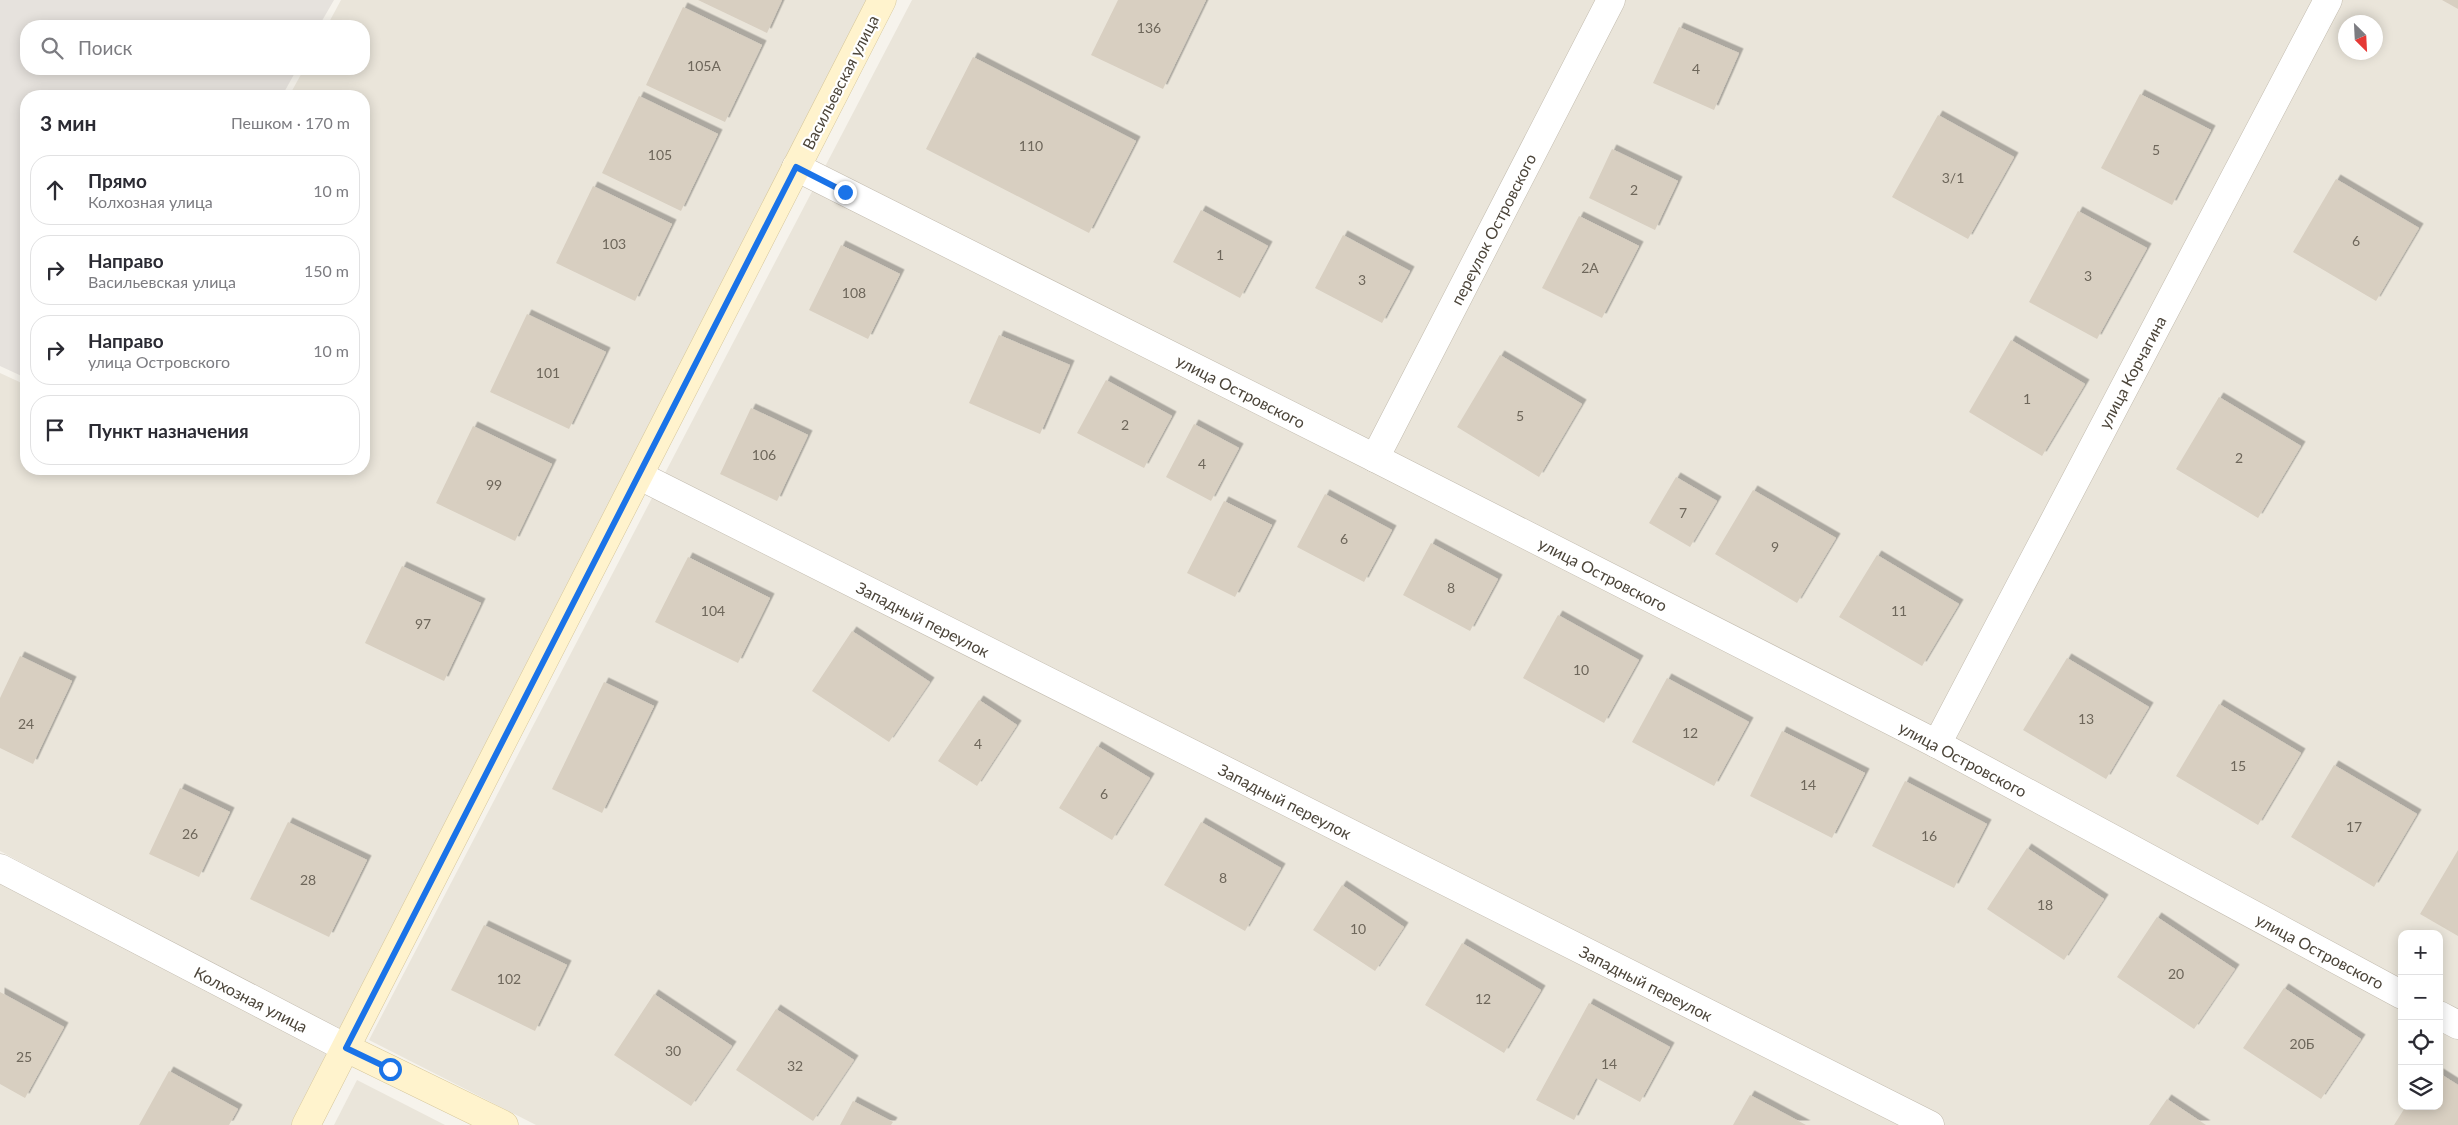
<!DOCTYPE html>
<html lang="ru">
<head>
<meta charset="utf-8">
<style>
  body { margin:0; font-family:Lato,sans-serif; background:#f2f2f3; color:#2b2b33 }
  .controls { position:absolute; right:15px; bottom:15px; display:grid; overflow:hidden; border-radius:10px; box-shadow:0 2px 12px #0003 }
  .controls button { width:45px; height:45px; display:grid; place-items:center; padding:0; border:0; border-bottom:1px solid #e1e1e2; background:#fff; color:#2b2b33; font:25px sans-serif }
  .compass { position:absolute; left:2338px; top:15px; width:45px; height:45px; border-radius:50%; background:#fff; box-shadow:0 2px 12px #0003; rotate:156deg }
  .stop { position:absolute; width:15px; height:15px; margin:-11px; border:4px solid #1a73e8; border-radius:50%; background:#fff }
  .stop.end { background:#1a73e8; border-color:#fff; box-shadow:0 1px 5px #0008 }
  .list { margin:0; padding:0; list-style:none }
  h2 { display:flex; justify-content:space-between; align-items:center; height:65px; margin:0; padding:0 20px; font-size:21px }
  h2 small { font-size:16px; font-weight:400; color:#7c7c81 }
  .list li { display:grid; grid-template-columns:32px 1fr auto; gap:15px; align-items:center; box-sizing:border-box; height:70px; margin:0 10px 10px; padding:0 10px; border:1px solid #e1e1e2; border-radius:20px }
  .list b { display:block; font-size:19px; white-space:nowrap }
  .list p { margin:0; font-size:16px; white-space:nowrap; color:#7c7c81 }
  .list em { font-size:16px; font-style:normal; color:#7c7c81 }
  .icon { flex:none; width:28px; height:28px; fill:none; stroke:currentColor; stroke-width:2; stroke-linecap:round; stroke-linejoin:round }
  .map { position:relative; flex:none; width:2458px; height:1125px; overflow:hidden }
  .search { position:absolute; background:#fff; box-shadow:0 2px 12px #0003; left:20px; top:20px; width:350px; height:55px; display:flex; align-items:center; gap:12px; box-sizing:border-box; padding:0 18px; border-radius:20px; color:#7c7c81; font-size:19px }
  .panel { position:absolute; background:#fff; box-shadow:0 2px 12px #0003; left:20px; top:90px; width:350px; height:385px; border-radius:20px }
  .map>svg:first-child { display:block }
  .residential { fill:#eae5da; fill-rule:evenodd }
  .industrial { fill:#e6e2dd }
  .building { fill:#d8cfc1; filter:url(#shadow) }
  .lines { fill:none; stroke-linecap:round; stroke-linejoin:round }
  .minor-casing { stroke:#c2bbae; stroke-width:29 }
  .tertiary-casing { stroke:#c2bbae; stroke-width:29 }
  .secondary-casing { stroke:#d6c79b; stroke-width:29 }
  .minor { stroke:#fff; stroke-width:28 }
  .tertiary { stroke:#fff; stroke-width:28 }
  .secondary { stroke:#fff3cd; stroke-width:28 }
  .route { stroke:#1a73e8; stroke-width:6 }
  .labels { text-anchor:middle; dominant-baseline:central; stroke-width:4.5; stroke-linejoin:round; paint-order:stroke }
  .number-label { font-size:14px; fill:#6e675b }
  .street-label { font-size:16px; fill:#4b4439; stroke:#fff }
</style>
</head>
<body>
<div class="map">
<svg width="2458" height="1125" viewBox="0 0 2458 1125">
  <defs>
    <filter id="shadow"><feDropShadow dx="4.5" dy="-4.5" stdDeviation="0" flood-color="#0004"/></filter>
  </defs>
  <rect width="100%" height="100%" fill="#f6f3ec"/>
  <g class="residential">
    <polygon points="341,0 871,0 342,1034 0,851 0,373 26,385 26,469 364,469 364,96 289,96 304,69 364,69 364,26 327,26"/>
    <path d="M912,0h1546v1125h-1922l-167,-85zM2346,22h30v30h-30zM2402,934h37v172h-37z"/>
    <polygon points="0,878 334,1051 296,1125 0,1125"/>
    <polygon points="357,1080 445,1125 334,1125"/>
  </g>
  <polygon class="industrial" points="0,0 334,0 319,26 26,26 26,69 297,69 282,96 26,96 26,378 0,366"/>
  <g class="building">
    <polygon points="698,0 782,0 767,33"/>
    <polygon points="1118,0 1206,0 1163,89 1091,55"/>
    <polygon points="2442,0 2458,0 2458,9"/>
    <polygon points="683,7 762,45 725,122 646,85"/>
    <polygon points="1679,27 1739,53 1714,110 1653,83"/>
    <polygon points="973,57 1136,141 1089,233 926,149"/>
    <polygon points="2140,94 2211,130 2172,205 2101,168"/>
    <polygon points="639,96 718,134 681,211 602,173"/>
    <polygon points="1938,115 2014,157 1968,239 1892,197"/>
    <polygon points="1612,149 1678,181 1655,230 1589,198"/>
    <polygon points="2336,179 2419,228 2376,301 2293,252"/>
    <polygon points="593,186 672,224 635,301 556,263"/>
    <polygon points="1201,210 1268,246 1240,298 1173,262"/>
    <polygon points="2078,211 2147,248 2097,339 2029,302"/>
    <polygon points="1579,216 1639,246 1602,318 1542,288"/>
    <polygon points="1343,235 1410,271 1382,323 1315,288"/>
    <polygon points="841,245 900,274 868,339 809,310"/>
    <polygon points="527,314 606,352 569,429 490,392"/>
    <polygon points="999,335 1070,365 1040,434 969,403"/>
    <polygon points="2011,340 2085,384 2042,456 1969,412"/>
    <polygon points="1500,355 1582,404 1539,477 1457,427"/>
    <polygon points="1106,380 1172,416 1144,468 1077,433"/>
    <polygon points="2219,397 2301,446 2258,518 2176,469"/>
    <polygon points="751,408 808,435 777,501 720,474"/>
    <polygon points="1194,424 1239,448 1211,501 1166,477"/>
    <polygon points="473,426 552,464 515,541 436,503"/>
    <polygon points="1676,477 1717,501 1690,547 1649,523"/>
    <polygon points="1753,490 1836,538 1797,603 1715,554"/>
    <polygon points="1325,494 1392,530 1364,582 1297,547"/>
    <polygon points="1224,501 1272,525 1235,597 1187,573"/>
    <polygon points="1431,543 1498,579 1470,631 1403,595"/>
    <polygon points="1877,555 1959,604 1922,666 1839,617"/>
    <polygon points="688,557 770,598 738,663 655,622"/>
    <polygon points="402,566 481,603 444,681 365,643"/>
    <polygon points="1558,615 1639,660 1604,723 1523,678"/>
    <polygon points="852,631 930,682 889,742 812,691"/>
    <polygon points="20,656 72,681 33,764 0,748 0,698"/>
    <polygon points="2067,658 2149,707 2106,779 2023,730"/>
    <polygon points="1667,678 1749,722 1714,786 1632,742"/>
    <polygon points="604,682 654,706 602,813 552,789"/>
    <polygon points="979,700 1017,725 977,786 938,761"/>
    <polygon points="2219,704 2301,753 2258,825 2176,776"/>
    <polygon points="1782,731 1865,773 1832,838 1750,796"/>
    <polygon points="1097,746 1150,778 1112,840 1059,808"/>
    <polygon points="2334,765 2417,814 2374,887 2291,837"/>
    <polygon points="1905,781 1987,824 1954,888 1872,846"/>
    <polygon points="180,788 230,812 199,877 149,854"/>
    <polygon points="288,822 367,860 329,937 250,899"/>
    <polygon points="1201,822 1281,868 1245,931 1164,885"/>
    <polygon points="2027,848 2104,899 2064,960 1987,909"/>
    <polygon points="2458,850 2458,936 2420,914"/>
    <polygon points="1342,885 1404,927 1375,971 1313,930"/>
    <polygon points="2157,917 2235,969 2194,1029 2117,977"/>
    <polygon points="484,925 567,965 535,1031 451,990"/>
    <polygon points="1462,943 1541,990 1504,1053 1425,1005"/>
    <polygon points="2284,988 2361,1039 2321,1099 2243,1048"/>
    <polygon points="0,992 64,1027 25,1098 0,1084"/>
    <polygon points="654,994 732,1046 691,1106 614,1055"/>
    <polygon points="1589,1003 1670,1047 1640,1102 1596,1078 1574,1120 1536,1100"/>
    <polygon points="776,1009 854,1060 813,1121 736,1070"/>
    <polygon points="169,1071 238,1109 229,1125 139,1125"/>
    <polygon points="2439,1073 2458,1085 2458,1125 2394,1125 2406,1106 2439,1106"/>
    <polygon points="1750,1095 1806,1125 1733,1125"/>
    <polygon points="2167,1099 2206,1125 2149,1125"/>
    <polygon points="853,1101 893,1122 891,1125 840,1125"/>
  </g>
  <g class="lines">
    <g class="minor-casing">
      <g id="minor">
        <polyline points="796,167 1375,458 1937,744 2402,995"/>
        <polyline points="1375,458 1611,0"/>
        <polyline points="640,476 1930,1125"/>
        <polyline points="1937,744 2328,0"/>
        <polyline points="2439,1015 2458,1025"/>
      </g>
    </g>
    <g class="tertiary-casing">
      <polyline id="tertiary" points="0,868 346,1048"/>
    </g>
    <g class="secondary-casing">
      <g id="secondary">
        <polyline points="346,1048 504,1125"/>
        <polyline points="306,1125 882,0"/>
      </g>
    </g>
    <use href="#minor" class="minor"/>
    <use href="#tertiary" class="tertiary"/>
    <use href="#secondary" class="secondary"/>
  </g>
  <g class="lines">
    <polyline class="route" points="390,1069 346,1048 796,167 845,192"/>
  </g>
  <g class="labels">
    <g class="number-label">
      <text x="1149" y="27">136</text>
      <text x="704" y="65">105А</text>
      <text x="1696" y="68">4</text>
      <text x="1031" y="145">110</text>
      <text x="2156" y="149">5</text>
      <text x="660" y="154">105</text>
      <text x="1953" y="177">3/1</text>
      <text x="1634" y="189">2</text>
      <text x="2356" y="240">6</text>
      <text x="614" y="243">103</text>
      <text x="1220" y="254">1</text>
      <text x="1590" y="267">2А</text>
      <text x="2088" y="275">3</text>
      <text x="1362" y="279">3</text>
      <text x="854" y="292">108</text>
      <text x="548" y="372">101</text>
      <text x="2027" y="398">1</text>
      <text x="1520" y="415">5</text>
      <text x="1125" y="424">2</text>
      <text x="764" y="454">106</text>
      <text x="2239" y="457">2</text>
      <text x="1202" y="463">4</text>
      <text x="494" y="484">99</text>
      <text x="1683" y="512">7</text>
      <text x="1344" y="538">6</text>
      <text x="1775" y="546">9</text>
      <text x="1451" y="587">8</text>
      <text x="713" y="610">104</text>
      <text x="1899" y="610">11</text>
      <text x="423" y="623">97</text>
      <text x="1581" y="669">10</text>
      <text x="2086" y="718">13</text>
      <text x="26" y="723">24</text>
      <text x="1690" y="732">12</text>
      <text x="978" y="743">4</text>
      <text x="2238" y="765">15</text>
      <text x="1808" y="784">14</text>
      <text x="1104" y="793">6</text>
      <text x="2354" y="826">17</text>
      <text x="190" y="833">26</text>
      <text x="1929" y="835">16</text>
      <text x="1223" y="877">8</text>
      <text x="308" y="879">28</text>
      <text x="2045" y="904">18</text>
      <text x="1358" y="928">10</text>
      <text x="2176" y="973">20</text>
      <text x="509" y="978">102</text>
      <text x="1483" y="998">12</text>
      <text x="2302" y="1043">20Б</text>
      <text x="673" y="1050">30</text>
      <text x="24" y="1056">25</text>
      <text x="1609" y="1063">14</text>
      <text x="795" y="1065">32</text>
    </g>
    <g class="street-label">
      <text transform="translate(840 82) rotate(-63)">Васильевская улица</text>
      <text transform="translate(1493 229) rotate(-63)">переулок Островского</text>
      <text transform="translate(2132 372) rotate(-62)">улица Корчагина</text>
      <text transform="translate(1241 391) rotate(27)">улица Островского</text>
      <text transform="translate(1603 574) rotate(27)">улица Островского</text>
      <text transform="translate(923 619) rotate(27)">Западный переулок</text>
      <text transform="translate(1963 759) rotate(28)">улица Островского</text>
      <text transform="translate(1285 801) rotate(27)">Западный переулок</text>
      <text transform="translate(2320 951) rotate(28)">улица Островского</text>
      <text transform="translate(1646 983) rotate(27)">Западный переулок</text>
      <text transform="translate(251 999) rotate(27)">Колхозная улица</text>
    </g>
  </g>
</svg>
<div class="controls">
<button>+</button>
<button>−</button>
<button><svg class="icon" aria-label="locate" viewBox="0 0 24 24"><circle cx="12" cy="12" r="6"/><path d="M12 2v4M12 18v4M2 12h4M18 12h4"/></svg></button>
<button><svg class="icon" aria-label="layers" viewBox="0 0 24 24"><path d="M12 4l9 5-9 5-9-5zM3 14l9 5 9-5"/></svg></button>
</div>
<svg class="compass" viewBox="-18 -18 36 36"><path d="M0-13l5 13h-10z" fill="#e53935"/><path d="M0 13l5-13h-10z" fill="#7c7c81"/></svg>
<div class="stop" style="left:390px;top:1069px"></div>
<div class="stop end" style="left:845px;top:192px"></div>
<div class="search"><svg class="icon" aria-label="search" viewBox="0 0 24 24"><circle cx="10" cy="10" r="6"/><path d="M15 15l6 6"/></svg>Поиск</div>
<section class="panel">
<h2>3 мин<small>Пешком · 170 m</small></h2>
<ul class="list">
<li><svg class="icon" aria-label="ahead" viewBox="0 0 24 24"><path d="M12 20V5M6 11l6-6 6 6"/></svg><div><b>Прямо</b><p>Колхозная улица</p></div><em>10 m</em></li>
<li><svg class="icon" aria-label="right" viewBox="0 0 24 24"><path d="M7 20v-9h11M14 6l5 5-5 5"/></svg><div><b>Направо</b><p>Васильевская улица</p></div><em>150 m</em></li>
<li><svg class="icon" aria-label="right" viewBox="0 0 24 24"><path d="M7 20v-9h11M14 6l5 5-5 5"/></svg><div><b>Направо</b><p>улица Островского</p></div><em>10 m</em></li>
<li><svg class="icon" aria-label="arrive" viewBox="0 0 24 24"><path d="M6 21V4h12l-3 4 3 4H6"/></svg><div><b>Пункт назначения</b></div></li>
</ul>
</section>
</div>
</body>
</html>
